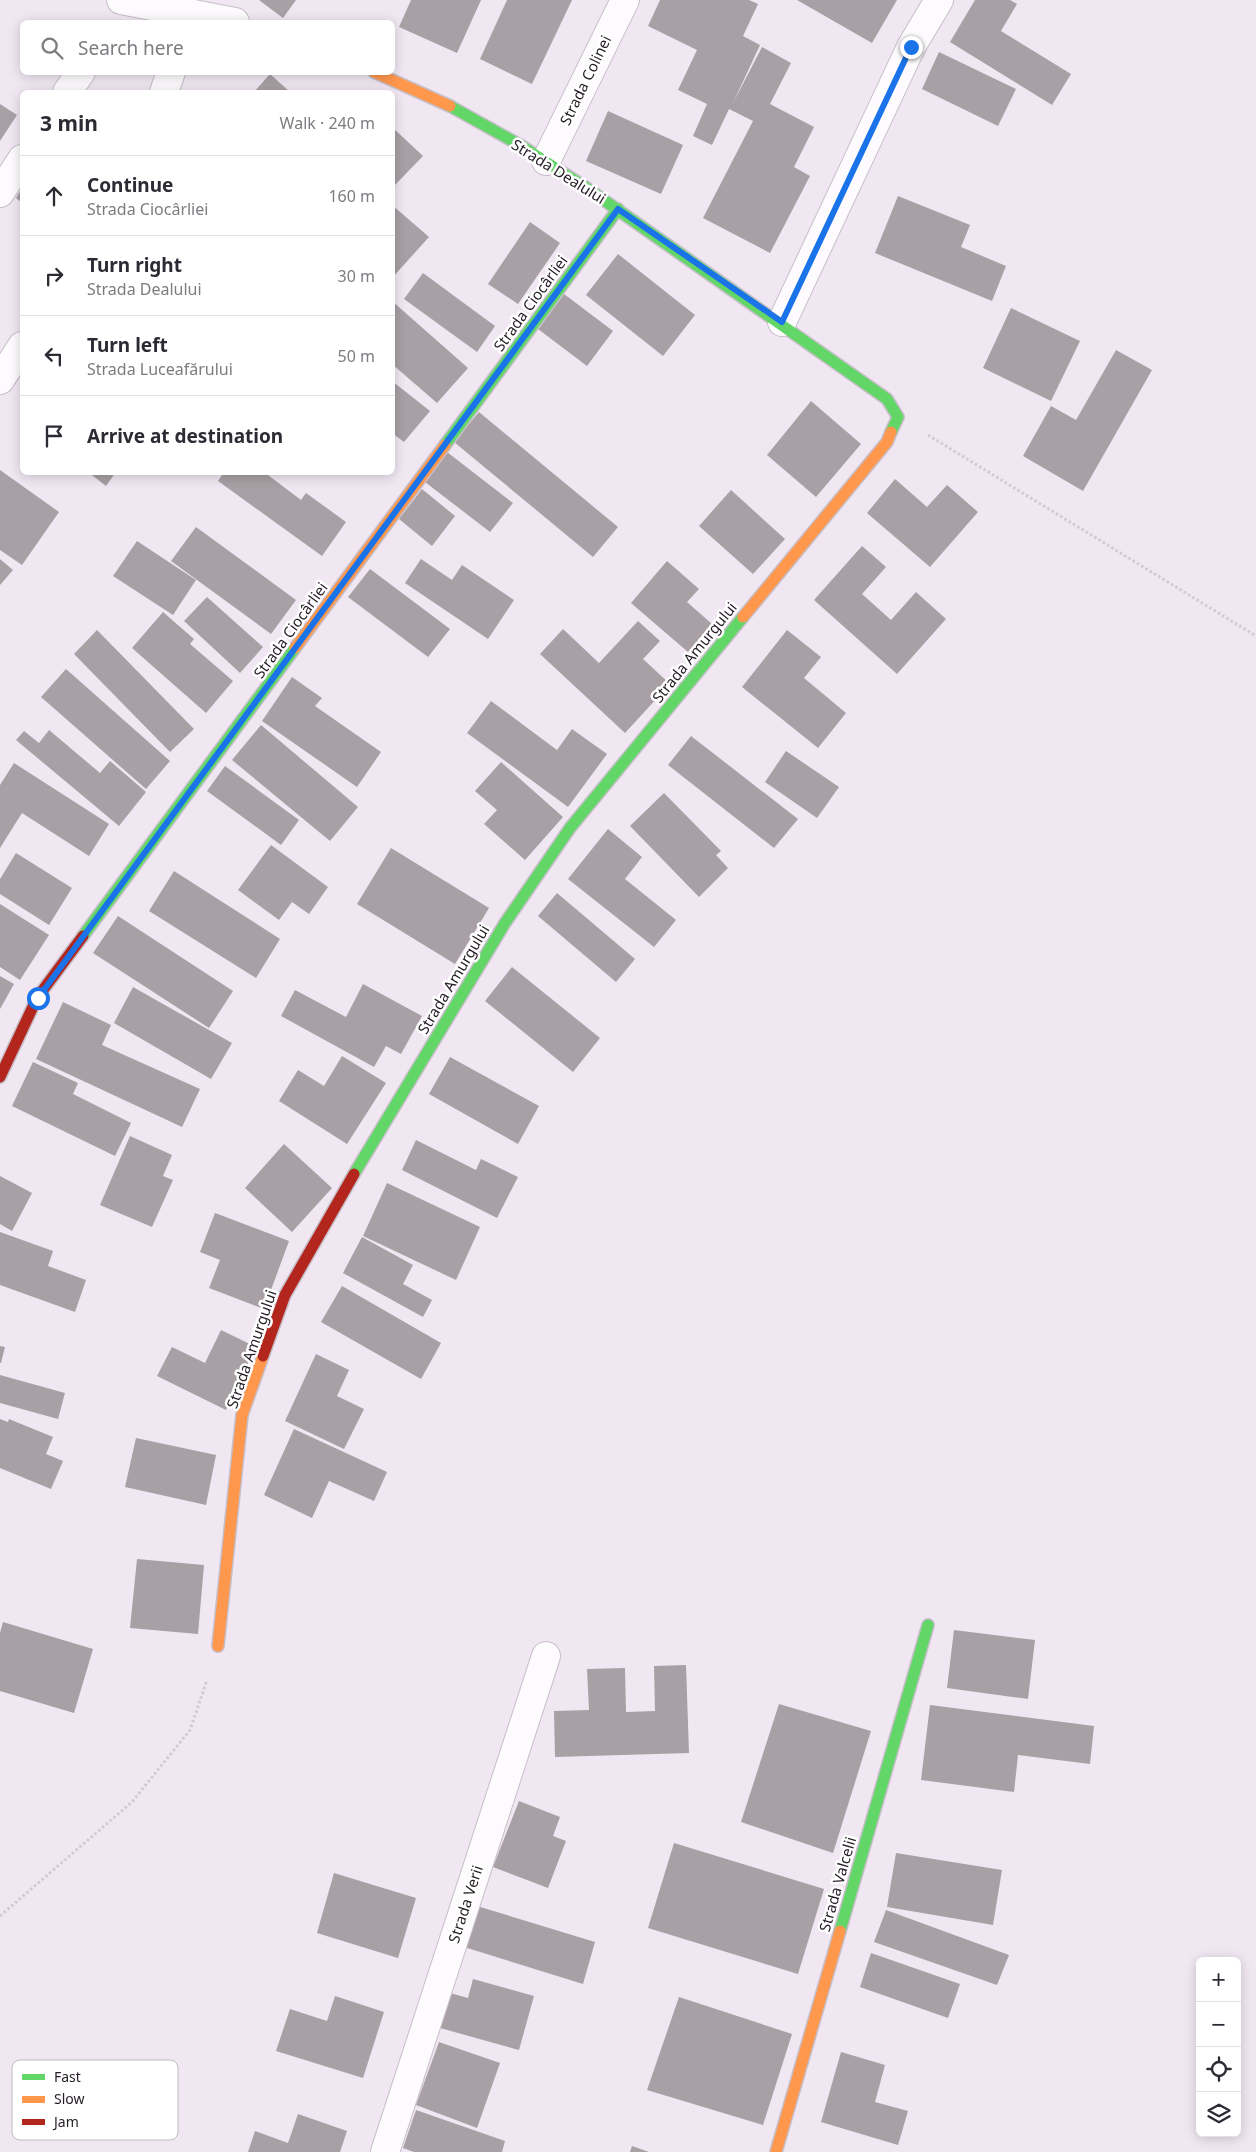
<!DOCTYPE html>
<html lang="en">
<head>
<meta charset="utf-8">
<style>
  body { margin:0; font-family:"Noto Sans",sans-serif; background:#f2f2f3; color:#2b2b33 }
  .controls { position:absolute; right:15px; bottom:15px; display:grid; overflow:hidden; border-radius:8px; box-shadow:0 2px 12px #0003 }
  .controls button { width:45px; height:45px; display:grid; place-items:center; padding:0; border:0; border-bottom:1px solid #e1e1e2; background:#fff; color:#2b2b33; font:25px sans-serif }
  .stop { position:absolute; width:15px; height:15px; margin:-11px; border:4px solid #1a73e8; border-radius:50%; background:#fff }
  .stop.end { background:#1a73e8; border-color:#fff; box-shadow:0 1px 5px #0008 }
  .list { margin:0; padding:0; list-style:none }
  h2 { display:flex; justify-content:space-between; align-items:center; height:65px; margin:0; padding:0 20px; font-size:21px }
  h2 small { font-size:16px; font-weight:400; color:#7c7c81 }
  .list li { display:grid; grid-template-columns:32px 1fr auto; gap:15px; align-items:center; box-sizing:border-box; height:80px; padding:0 20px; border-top:1px solid #e1e1e2 }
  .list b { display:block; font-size:19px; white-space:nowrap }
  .list p { margin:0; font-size:16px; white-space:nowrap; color:#7c7c81 }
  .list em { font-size:16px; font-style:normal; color:#7c7c81 }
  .icon { flex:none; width:28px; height:28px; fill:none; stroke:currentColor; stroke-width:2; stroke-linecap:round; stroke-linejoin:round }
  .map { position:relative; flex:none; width:1256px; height:2152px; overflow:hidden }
  .search { position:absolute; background:#fff; box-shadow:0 2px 12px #0003; left:20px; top:20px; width:375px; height:55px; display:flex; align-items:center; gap:12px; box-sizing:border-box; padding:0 18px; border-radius:8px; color:#7c7c81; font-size:19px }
  .panel { position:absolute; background:#fff; box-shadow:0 2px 12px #0003; left:20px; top:90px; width:375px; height:385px; border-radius:8px }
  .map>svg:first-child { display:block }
  .building { fill:#a8a0a4 }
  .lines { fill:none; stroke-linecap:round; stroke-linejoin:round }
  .street-casing { stroke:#c6bfc8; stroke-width:30 }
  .fast-casing { stroke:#c6bfc8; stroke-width:14 }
  .slow-casing { stroke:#c6bfc8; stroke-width:14 }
  .jam-casing { stroke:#c6bfc8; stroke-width:14 }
  .path { stroke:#cfcbd0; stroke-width:3; stroke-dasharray:2.5 2.5; stroke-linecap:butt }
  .street { stroke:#fdfbfd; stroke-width:28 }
  .fast { stroke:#63d668; stroke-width:11 }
  .slow { stroke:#ff974d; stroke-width:11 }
  .jam { stroke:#b3261e; stroke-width:11 }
  .route { stroke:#1a73e8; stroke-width:6 }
  .labels { text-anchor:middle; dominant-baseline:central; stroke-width:5; stroke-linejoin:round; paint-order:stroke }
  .street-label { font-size:15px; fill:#241d25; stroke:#fff }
  .key { fill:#fff; stroke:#bdbbbe; stroke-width:1 }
  .key-label { font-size:14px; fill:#241d25 }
</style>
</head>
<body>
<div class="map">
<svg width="1256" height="2152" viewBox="0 0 1256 2152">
  <rect width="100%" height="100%" fill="#f0e7f2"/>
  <g class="building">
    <polygon points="259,0 296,0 283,18"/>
    <polygon points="411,0 481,0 457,53 399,27"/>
    <polygon points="507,0 572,0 532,84 480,59"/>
    <polygon points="660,0 749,0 758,4 743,36 760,45 733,103 762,47 791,63 770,104 814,127 794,167 810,176 770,253 703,218 753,121 729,109 712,145 693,136 707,104 678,90 697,50 648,26"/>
    <polygon points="797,0 897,0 872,43"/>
    <polygon points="975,0 1010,0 1017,4 1001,31 1071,74 1052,105 950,42"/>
    <polygon points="939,52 1016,89 998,126 922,89"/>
    <polygon points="270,74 290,92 254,92"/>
    <polygon points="0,104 17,115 0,141"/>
    <polygon points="608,111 683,145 661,194 586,161"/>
    <polygon points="392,127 423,156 392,188"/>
    <polygon points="22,188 22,203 16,198"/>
    <polygon points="898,196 970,225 961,247 1006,266 992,301 875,253"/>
    <polygon points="392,205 429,237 392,278"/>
    <polygon points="530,222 560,243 518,304 488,284"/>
    <polygon points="618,254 695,315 663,356 586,295"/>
    <polygon points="423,273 495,326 477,352 404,299"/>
    <polygon points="564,294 613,331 587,366 538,329"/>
    <polygon points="392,301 468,368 437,403 392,364"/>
    <polygon points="1011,308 1080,341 1051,401 983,368"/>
    <polygon points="1116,350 1152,370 1083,491 1023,456 1051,406 1076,420"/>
    <polygon points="392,381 430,411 404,442 392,433"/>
    <polygon points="811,401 861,444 816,497 767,455"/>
    <polygon points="479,412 618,527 593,557 454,442"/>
    <polygon points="447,452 513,503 490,532 425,482"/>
    <polygon points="0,470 59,512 22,565 0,550"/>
    <polygon points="88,472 116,472 106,486"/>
    <polygon points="224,472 264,472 301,500 306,493 346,522 322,556 218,481"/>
    <polygon points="895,479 927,507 947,485 978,512 930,567 867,513"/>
    <polygon points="422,489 455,516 432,546 399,519"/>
    <polygon points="731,490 785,539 753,574 699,526"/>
    <polygon points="196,527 296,600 271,634 171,561"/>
    <polygon points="137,541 196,580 173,615 113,576"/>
    <polygon points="862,546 886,567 862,594 891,620 916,592 946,619 897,674 814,600"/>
    <polygon points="0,559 13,570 0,585"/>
    <polygon points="421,559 452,580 462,565 514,600 488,639 405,583"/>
    <polygon points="667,561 699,589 687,602 712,624 688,652 631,603"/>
    <polygon points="370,569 450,629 428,657 348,597"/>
    <polygon points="207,597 263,647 240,673 184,621"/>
    <polygon points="163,612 194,639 190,644 233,681 206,713 132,648"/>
    <polygon points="638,621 660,641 643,659 670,684 625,733 540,654 563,629 599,663"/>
    <polygon points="97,630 194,729 170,752 74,654"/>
    <polygon points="787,630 821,657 804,678 846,713 818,748 742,687"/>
    <polygon points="66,669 170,761 146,789 41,697"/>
    <polygon points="292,677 322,698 315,706 381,752 357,787 262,721"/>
    <polygon points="491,701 557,750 572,729 607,754 568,807 467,733"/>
    <polygon points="261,725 358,807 330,841 232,760"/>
    <polygon points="49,730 100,773 110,761 146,792 119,826 16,740 24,731 39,743"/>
    <polygon points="691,736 798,819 774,848 668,765"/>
    <polygon points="786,751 839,787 817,818 765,782"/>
    <polygon points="501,762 563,817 525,860 484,824 497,810 475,791"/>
    <polygon points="14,763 109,824 89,856 22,813 0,848 0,785"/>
    <polygon points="225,766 299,820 281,845 207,791"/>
    <polygon points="664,793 721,851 716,855 728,868 699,897 630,826"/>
    <polygon points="608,829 642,857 625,879 676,920 654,947 568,879"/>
    <polygon points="271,845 328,887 309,914 292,902 279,920 238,890"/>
    <polygon points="391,848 489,908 455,964 357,904"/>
    <polygon points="16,853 72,888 49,925 0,894 0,879"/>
    <polygon points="174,871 280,939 256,978 149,911"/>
    <polygon points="557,893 635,959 616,982 538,916"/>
    <polygon points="0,904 49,935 20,980 0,967"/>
    <polygon points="118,916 233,991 209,1028 93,953"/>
    <polygon points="512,967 600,1038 573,1072 485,1001"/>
    <polygon points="0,976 14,984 0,1009"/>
    <polygon points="363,984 422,1016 401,1054 386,1046 374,1067 281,1016 295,990 346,1017"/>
    <polygon points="133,987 232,1043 211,1079 114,1023"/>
    <polygon points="63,1002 111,1025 102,1045 200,1089 182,1127 36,1059"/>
    <polygon points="342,1056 386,1083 347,1144 279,1101 298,1070 324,1086"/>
    <polygon points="450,1057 539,1106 518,1144 429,1094"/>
    <polygon points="33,1062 78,1083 73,1094 131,1123 115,1156 12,1106"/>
    <polygon points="130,1136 172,1155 163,1176 173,1180 152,1227 100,1205"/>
    <polygon points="416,1140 476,1170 481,1159 518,1177 497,1218 402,1170"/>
    <polygon points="284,1144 332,1188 292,1232 245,1188"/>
    <polygon points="0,1176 32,1193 12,1231 0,1224"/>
    <polygon points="387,1183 480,1227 456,1280 363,1236"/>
    <polygon points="215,1213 289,1241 264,1309 209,1288 220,1260 200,1252"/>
    <polygon points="0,1232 53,1251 48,1266 86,1280 75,1312 0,1285"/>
    <polygon points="362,1237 413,1265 403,1284 432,1300 423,1317 343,1273"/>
    <polygon points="342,1286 441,1343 421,1379 321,1322"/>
    <polygon points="221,1330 256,1347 226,1410 157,1376 172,1347 205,1363"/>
    <polygon points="0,1346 5,1347 1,1363 0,1363"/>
    <polygon points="316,1354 349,1370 337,1396 364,1409 344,1449 285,1421"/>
    <polygon points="0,1375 65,1393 58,1419 0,1403"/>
    <polygon points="0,1419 8,1422 9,1419 53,1437 46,1454 63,1461 51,1489 0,1468"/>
    <polygon points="294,1429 387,1472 374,1501 329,1481 312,1518 264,1495"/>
    <polygon points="136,1438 216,1455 206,1505 125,1487"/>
    <polygon points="137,1559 204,1565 198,1634 130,1628"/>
    <polygon points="3,1622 93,1649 74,1713 0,1691 0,1633"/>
    <polygon points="954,1630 1035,1640 1028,1699 947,1688"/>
    <polygon points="686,1665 689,1753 555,1757 554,1711 589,1710 587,1669 625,1668 626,1712 655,1711 654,1666"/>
    <polygon points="779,1704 871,1731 833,1853 741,1822"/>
    <polygon points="930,1705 1094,1726 1090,1764 1018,1755 1014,1792 921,1780"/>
    <polygon points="519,1801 560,1817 553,1836 566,1841 548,1888 493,1867"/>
    <polygon points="674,1843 824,1889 798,1974 648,1928"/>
    <polygon points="896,1853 1002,1870 993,1925 887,1907"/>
    <polygon points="334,1873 416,1898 398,1958 317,1933"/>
    <polygon points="477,1906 595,1942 583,1984 464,1947"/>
    <polygon points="886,1910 1009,1955 997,1985 874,1942"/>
    <polygon points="871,1953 960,1984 948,2018 860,1987"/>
    <polygon points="473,1979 534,1996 519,2050 440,2028 450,1993 468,1998"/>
    <polygon points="335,1996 384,2012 363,2078 276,2051 290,2009 327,2021"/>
    <polygon points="679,1997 792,2034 763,2125 647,2090"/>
    <polygon points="439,2042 500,2063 477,2128 416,2105"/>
    <polygon points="841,2052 885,2065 875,2102 908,2111 898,2145 821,2122"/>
    <polygon points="416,2110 505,2141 502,2152 414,2152 403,2148"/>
    <polygon points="298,2114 347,2131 340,2152 248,2152 255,2131 288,2143"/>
    <polygon points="632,2146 649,2152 630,2152"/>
  </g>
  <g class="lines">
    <g class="street-casing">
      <g id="street">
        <polyline points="121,0 235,22"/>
        <polyline points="67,92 81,72"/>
        <polyline points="164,92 171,72"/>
        <polyline points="546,161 625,0"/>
        <polyline points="0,193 22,159"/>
        <polyline points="782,322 911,47 939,0"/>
        <polyline points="0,380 22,346"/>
        <polyline points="385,2152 546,1656"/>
      </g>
    </g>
    <g class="fast-casing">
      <g id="fast">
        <polyline points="450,106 520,145 588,189 887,399 898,417 891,432"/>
        <polyline points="445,445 618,209"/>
        <polyline points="83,936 295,648"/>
        <polyline points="354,1174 505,923 570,828 743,617"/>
        <polyline points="840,1931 928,1625"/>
      </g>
    </g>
    <g class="slow-casing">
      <g id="slow">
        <polyline points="374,72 450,106"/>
        <polyline points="743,617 887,442 891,432"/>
        <polyline points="295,648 445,445"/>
        <polyline points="218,1646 242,1415 263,1356"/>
        <polyline points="776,2152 840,1931"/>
      </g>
    </g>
    <g class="jam-casing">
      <g id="jam">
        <polyline points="0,1077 37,998 83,936"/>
        <polyline points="263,1356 285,1295 354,1174"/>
      </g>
    </g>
    <g class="path">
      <polyline points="928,435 1256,636"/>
      <polyline points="0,1916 132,1802 190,1730 207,1680"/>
    </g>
    <use href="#street" class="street"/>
    <use href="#fast" class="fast"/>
    <use href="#slow" class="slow"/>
    <use href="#jam" class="jam"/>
  </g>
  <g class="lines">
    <polyline class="route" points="38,998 618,209 782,322 911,47"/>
  </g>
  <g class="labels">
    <g class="street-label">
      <text transform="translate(585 80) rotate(-64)">Strada Colinei</text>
      <text transform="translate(559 171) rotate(32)">Strada Dealului</text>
      <text transform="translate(530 303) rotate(-54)">Strada Ciocârliei</text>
      <text transform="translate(290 630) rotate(-54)">Strada Ciocârliei</text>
      <text transform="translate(694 652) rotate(-51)">Strada Amurgului</text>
      <text transform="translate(453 979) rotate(-59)">Strada Amurgului</text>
      <text transform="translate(251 1349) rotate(-71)">Strada Amurgului</text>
      <text transform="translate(837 1884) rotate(-74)">Strada Valcelii</text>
      <text transform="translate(465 1904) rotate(-72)">Strada Verii</text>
    </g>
  </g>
  <rect x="12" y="2060" width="166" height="80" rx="8" class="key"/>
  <rect x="22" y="2074" width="23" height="6" fill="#63d668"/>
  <rect x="22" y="2096" width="23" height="7" fill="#ff974d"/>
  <rect x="22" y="2119" width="23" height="6" fill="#b3261e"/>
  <g class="key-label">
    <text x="54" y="2082">Fast</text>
    <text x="54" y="2104">Slow</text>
    <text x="54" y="2127">Jam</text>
  </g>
</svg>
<div class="controls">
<button>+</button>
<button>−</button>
<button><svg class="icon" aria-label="locate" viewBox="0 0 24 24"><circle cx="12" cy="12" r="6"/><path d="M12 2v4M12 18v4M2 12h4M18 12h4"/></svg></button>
<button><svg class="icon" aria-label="layers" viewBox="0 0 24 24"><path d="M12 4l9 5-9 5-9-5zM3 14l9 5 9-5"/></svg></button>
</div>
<div class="stop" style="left:38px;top:998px"></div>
<div class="stop end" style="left:911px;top:47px"></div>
<div class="search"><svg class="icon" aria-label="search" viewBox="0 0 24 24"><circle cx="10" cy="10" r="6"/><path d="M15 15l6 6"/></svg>Search here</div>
<section class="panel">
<h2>3 min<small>Walk · 240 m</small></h2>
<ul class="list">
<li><svg class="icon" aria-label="ahead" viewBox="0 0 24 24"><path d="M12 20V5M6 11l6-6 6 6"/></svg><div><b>Continue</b><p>Strada Ciocârliei</p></div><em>160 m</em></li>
<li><svg class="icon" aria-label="right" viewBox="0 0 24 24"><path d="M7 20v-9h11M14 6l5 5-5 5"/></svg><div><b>Turn right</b><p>Strada Dealului</p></div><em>30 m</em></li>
<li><svg class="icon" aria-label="left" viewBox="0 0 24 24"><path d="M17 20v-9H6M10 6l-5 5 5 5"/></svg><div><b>Turn left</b><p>Strada Luceafărului</p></div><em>50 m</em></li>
<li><svg class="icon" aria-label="arrive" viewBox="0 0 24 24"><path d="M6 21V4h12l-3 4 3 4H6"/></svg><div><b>Arrive at destination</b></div></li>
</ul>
</section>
</div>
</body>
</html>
